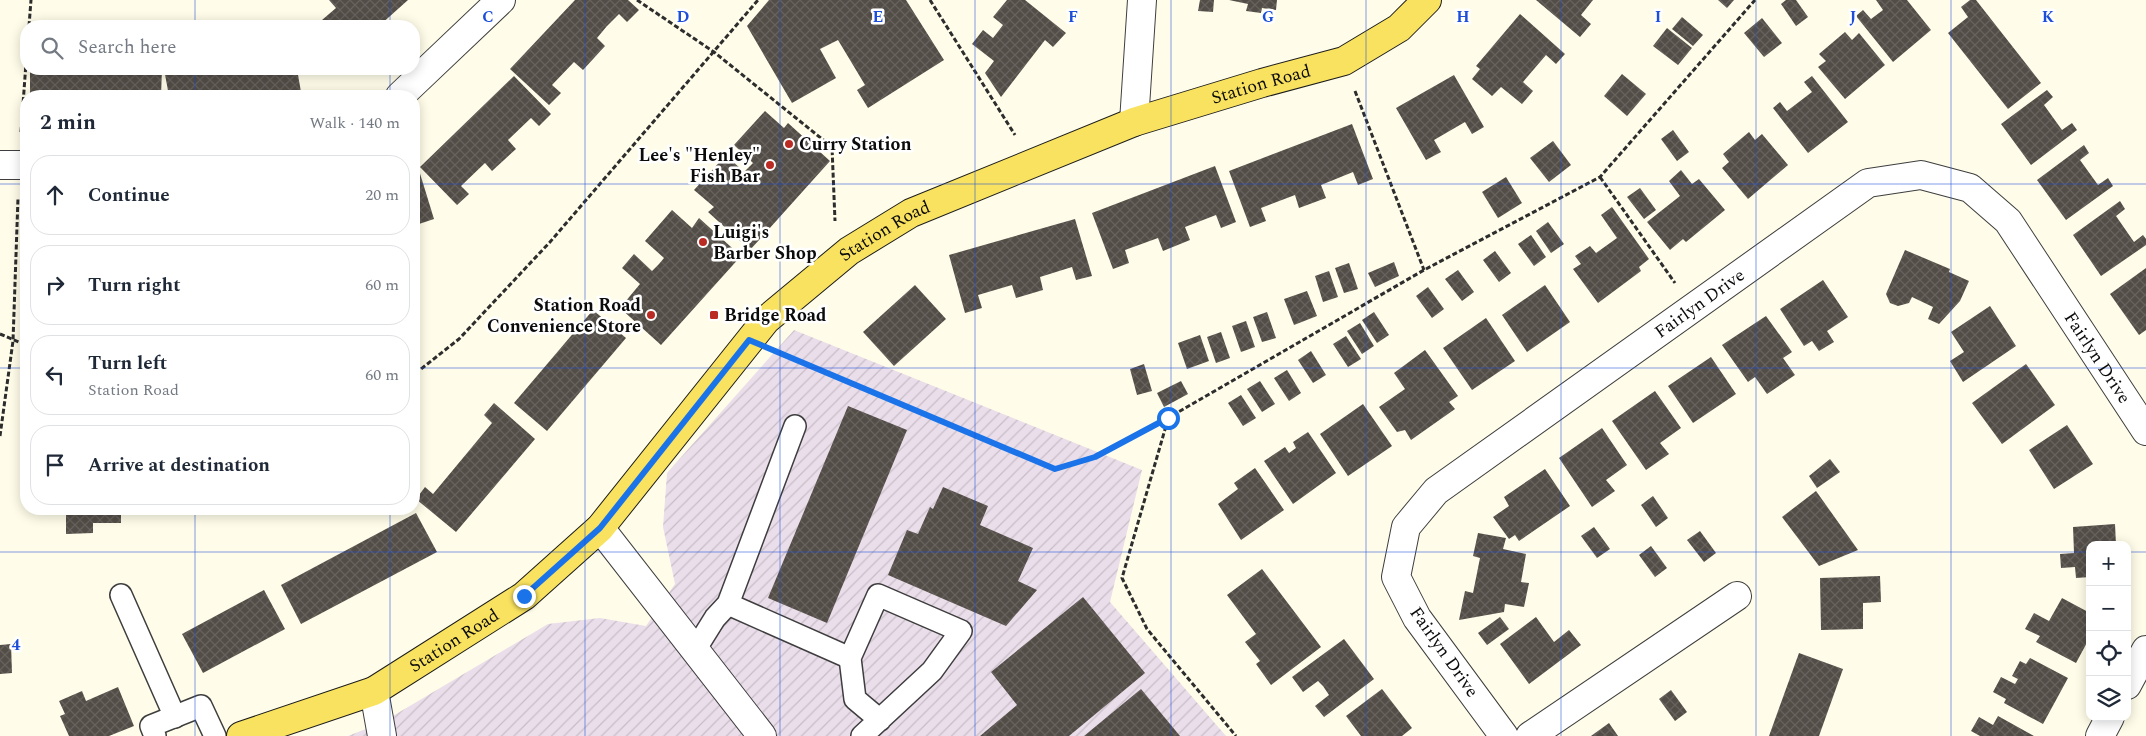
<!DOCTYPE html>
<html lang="en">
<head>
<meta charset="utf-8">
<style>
  body { margin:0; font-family:Spectral,serif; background:#f6f6f7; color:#1f2937 }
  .controls { position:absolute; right:15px; bottom:15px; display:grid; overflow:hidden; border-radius:10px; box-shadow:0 2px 12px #0003 }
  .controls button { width:45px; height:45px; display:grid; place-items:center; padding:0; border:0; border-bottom:1px solid #e0e1e3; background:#fff; color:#1f2937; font:25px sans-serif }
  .stop { position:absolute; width:15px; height:15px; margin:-11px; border:4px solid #1a73e8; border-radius:50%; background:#fff }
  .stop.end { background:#1a73e8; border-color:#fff; box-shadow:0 1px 5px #0008 }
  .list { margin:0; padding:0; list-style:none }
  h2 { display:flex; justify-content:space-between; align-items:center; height:65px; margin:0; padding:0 20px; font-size:21px }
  h2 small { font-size:16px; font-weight:400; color:#747a83 }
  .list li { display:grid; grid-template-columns:32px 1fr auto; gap:15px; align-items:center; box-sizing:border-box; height:80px; margin:0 10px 10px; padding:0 10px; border:1px solid #e0e1e3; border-radius:20px }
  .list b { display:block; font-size:19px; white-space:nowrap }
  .list p { margin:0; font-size:16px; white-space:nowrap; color:#747a83 }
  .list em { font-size:16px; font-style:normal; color:#747a83 }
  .icon { flex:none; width:28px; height:28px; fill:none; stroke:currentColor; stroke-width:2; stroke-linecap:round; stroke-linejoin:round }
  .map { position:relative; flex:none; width:2146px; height:736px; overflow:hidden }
  .search { position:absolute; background:#fff; box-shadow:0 2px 12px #0003; left:20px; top:20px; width:400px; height:55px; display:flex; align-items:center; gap:12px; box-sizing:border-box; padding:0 18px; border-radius:20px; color:#747a83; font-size:19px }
  .panel { position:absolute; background:#fff; box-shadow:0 2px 12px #0003; left:20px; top:90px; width:400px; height:425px; border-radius:20px }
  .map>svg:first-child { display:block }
  .industrial { fill:url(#industrial-furrows) }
  .building { fill:url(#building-cross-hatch) }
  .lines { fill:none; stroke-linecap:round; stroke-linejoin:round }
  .lane-casing { stroke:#3e3e3e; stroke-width:24 }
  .street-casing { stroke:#3e3e3e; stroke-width:30 }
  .primary-casing { stroke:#1c1c1c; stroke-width:30 }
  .path { stroke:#2d2d2d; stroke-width:3; stroke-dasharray:5 2.5; stroke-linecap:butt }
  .lane { stroke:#fff; stroke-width:21 }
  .street { stroke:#fff; stroke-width:28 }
  .primary { stroke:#f9e25f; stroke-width:28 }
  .route { stroke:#1a73e8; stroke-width:6 }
  .grid { fill:none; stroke:#1d4ed8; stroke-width:1; stroke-opacity:0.55 }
  .poi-dot { fill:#ba2b23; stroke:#fff; stroke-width:2 }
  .labels { text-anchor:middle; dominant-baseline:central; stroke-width:5; stroke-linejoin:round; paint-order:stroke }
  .street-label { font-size:18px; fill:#0b0b0b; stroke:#fff }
  .poi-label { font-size:18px; font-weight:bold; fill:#0b0b0b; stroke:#fff; text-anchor:start }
  .grid-label { font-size:16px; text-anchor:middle; font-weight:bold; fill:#1d4ed8; stroke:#fff; stroke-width:5; stroke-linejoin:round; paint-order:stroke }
</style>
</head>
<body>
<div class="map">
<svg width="2146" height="736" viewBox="0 0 2146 736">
  <defs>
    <pattern id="industrial-furrows" width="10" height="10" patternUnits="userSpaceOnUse" patternTransform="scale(1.25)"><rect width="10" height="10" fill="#eadeea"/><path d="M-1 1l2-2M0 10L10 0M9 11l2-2" fill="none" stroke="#c7bdc7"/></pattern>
    <pattern id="building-cross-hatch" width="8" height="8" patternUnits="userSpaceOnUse" patternTransform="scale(1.25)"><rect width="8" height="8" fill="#534d47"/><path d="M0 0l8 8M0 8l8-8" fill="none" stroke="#67625d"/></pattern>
  </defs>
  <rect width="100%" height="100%" fill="#fffde9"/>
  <polygon class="industrial" points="794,330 1142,470 1110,602 1226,736 348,736 381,723 548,624 600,618 646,626 675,584 663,527 667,473"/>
  <g class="building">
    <polygon points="329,0 408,0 379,26 315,26 336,8"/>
    <polygon points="575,0 628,0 639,10 627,22 619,14 607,26 597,38 605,46 583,70 574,62 552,85 561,93 549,105 510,69"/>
    <polygon points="769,0 906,0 944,60 868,108 857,90 865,85 838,40 820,49 836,78 792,103 747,26"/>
    <polygon points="1007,0 1025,0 1066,33 1053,47 1045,40 1001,97 985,73 994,61 972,44 983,30 993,38 1003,25 993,17"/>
    <polygon points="1200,0 1214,0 1213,12 1198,11"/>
    <polygon points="1229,0 1277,0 1276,10 1262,8 1261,13 1246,11 1248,4"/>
    <polygon points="1536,0 1593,0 1581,15 1591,24 1580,37"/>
    <polygon points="1718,0 1734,0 1727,8"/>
    <polygon points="1786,0 1796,0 1808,17 1796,26 1781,4"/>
    <polygon points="1876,0 1907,0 1931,30 1893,62 1856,16 1863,10 1871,19 1883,10"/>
    <polygon points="1970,0 1976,0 2041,83 2008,109 1948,33 1968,17 1961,7"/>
    <polygon points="1520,14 1565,54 1556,64 1546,55 1523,82 1533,91 1522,104 1501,87 1492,96 1472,79 1480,69 1476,66"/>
    <polygon points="1682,17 1703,35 1693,46 1672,29"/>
    <polygon points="1762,18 1782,43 1764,57 1744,33"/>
    <polygon points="304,21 309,26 298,26"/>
    <polygon points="1667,28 1692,48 1678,65 1653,46"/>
    <polygon points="1845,32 1852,40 1859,33 1885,65 1845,99 1818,67 1826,61 1819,54"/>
    <polygon points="30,69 47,69 47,72 80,73 80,69 113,69 112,74 144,75 145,69 162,69 161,96 30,96"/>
    <polygon points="164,69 181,70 297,69 301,92 278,96 169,96"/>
    <polygon points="1622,74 1646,94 1627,116 1604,96"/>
    <polygon points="1454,75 1484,127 1472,134 1465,122 1434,140 1441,152 1426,160 1396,108"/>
    <polygon points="514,76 551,114 539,126 531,118 508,140 516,149 492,171 485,163 461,186 469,194 457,205 420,167"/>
    <polygon points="1812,76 1848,122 1808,153 1773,108 1780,102 1787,111 1812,92 1804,82"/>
    <polygon points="2047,90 2053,97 2044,105 2062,130 2072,123 2077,130 2031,165 2001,124"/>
    <polygon points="765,111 784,128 788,123 830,161 750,250 708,212 714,207 694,190 726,155 744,172 753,163 734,145"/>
    <polygon points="1352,124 1373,179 1358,185 1353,172 1321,185 1326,198 1299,208 1295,195 1261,208 1266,221 1250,227 1229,171"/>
    <polygon points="1673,130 1689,152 1677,161 1661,139"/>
    <polygon points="1749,132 1755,140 1762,134 1788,165 1748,199 1722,168 1729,162 1723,154"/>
    <polygon points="1553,141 1571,165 1549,182 1530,158"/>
    <polygon points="2084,145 2089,153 2080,160 2098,185 2108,178 2113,186 2066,220 2037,180"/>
    <polygon points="1215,166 1236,222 1221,228 1216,215 1185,227 1190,240 1163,251 1158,238 1125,250 1129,263 1113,269 1092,213"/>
    <polygon points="418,167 434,219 419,224 414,213 414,169"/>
    <polygon points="1681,170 1692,184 1699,179 1725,210 1686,242 1683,239 1670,250 1647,222 1680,196 1669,181"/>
    <polygon points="1506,177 1522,203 1498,218 1482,192"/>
    <polygon points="1640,188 1656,210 1644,219 1627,197"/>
    <polygon points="2120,201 2125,209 2116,216 2134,242 2143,235 2146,239 2146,245 2101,276 2073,235"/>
    <polygon points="1612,207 1649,259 1639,267 1641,271 1598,303 1573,269 1581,264 1575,256 1590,246 1596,253 1617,238 1601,215"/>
    <polygon points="672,210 692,228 699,218 741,256 661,345 620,308 640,284 622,268 634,254 652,271 659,264 664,258 645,241"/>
    <polygon points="1075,219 1092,276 1076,280 1072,267 1040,277 1043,290 1016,298 1012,285 978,295 982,308 965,313 949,255"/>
    <polygon points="1548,222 1564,244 1551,253 1536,231"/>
    <polygon points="25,226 26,226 26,276 23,276"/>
    <polygon points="1531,235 1546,257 1534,266 1518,244"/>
    <polygon points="1905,250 1950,269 1949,272 1969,281 1960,301 1939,324 1928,319 1933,307 1912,297 1909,303 1898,306 1890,303 1886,294"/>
    <polygon points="1495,251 1511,273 1499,282 1483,260"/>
    <polygon points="1394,262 1399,276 1375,287 1368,273"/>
    <polygon points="1349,263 1358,289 1344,293 1335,268"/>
    <polygon points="2146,268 2146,330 2139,335 2110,294"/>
    <polygon points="1458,270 1474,292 1462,301 1445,279"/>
    <polygon points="1329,271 1338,297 1323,302 1315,276"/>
    <polygon points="1823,280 1848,317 1827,331 1834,342 1819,351 1812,341 1804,346 1780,309"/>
    <polygon points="915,285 946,319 894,366 863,332"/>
    <polygon points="1545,285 1570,322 1527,352 1502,315"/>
    <polygon points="1428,287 1444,309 1432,318 1416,296"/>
    <polygon points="1307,291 1317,316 1294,325 1284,299"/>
    <polygon points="1990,306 2016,346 1963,382 1950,361 1964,352 1951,332"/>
    <polygon points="593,310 626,338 547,431 514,403"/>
    <polygon points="1267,312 1276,338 1262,342 1253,317"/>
    <polygon points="1374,312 1389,335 1377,343 1362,320"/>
    <polygon points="1766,316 1792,352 1783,358 1795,375 1767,394 1755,377 1748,382 1722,345"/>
    <polygon points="1486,318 1515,361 1472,390 1443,348"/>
    <polygon points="1246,321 1255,347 1241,352 1232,326"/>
    <polygon points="1360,323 1374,346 1362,354 1347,331"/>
    <polygon points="1221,332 1230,358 1216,363 1207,337"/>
    <polygon points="1200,335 1209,361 1187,369 1178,343"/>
    <polygon points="1346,336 1361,359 1348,367 1333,344"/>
    <polygon points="1425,350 1458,396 1449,402 1455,409 1411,440 1405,430 1397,432 1379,407 1405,389 1394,373"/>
    <polygon points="1311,351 1326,375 1313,383 1298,360"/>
    <polygon points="1711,357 1736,394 1693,423 1668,386"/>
    <polygon points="1144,364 1152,391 1137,395 1130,369"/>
    <polygon points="2026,364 2055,405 2002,444 1972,403"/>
    <polygon points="1287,370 1301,393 1289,401 1274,378"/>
    <polygon points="1181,381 1188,394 1164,407 1157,393"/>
    <polygon points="1260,381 1275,404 1262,412 1247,389"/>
    <polygon points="1655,391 1681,428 1660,443 1669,454 1646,470 1612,421"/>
    <polygon points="1241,395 1256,418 1243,426 1228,403"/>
    <polygon points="494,403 535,439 456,532 416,499 425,487 433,494 492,423 484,415"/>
    <polygon points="1363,404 1392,446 1348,476 1320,434"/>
    <polygon points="848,406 907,430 827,623 768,598"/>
    <polygon points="2067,425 2093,464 2054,489 2029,450"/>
    <polygon points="1602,428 1627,465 1606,480 1615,491 1592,507 1559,458"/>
    <polygon points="1308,432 1336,473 1293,504 1264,461 1285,447 1289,453 1296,448 1293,442"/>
    <polygon points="1830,459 1840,472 1817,488 1809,476"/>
    <polygon points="1255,468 1284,510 1241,540 1218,504 1238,489 1234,483"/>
    <polygon points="1545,469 1570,506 1519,541 1515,535 1509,539 1493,517 1509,506 1504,497"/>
    <polygon points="943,487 988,506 980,525 1033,548 1018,581 1037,590 1006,626 888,575 907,530 918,534 930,507 933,509"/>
    <polygon points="1816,491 1858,550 1819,566 1782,517"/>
    <polygon points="1653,496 1668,518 1656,527 1641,505"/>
    <polygon points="66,509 147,509 148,513 121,513 121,523 93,523 93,533 66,534"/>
    <polygon points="416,513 437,552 301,624 281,585"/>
    <polygon points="2115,524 2116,545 2090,545 2090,577 2076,578 2075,567 2061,568 2060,554 2074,553 2073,527"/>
    <polygon points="1594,527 1610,549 1597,558 1581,536"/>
    <polygon points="1700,531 1716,553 1704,562 1687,540"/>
    <polygon points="1478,533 1506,538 1503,549 1526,554 1521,582 1529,583 1524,607 1505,604 1504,612 1459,620 1465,591 1473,593 1480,558 1473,556"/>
    <polygon points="1651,546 1667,568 1655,577 1639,555"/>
    <polygon points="1262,569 1321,647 1271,685 1256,664 1260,661 1245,642 1256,634 1227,595"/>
    <polygon points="1880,576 1881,602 1863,603 1863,629 1821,630 1820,578"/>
    <polygon points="264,590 285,629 203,673 182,634"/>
    <polygon points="1083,597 1145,673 1069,736 980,736 1017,705 991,672"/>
    <polygon points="2062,598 2090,613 2090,637 2076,663 2036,642 2040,636 2025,629 2034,613 2049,621"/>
    <polygon points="1500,617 1509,629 1487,645 1478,633"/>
    <polygon points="1536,617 1554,642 1569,630 1581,645 1529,684 1500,644"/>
    <polygon points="1344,639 1374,679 1324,717 1315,706 1329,695 1323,686 1318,681 1303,692 1292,677"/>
    <polygon points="11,644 12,673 0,674 0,645"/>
    <polygon points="1799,653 1843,669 1819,736 1769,736"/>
    <polygon points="2030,658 2068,678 2043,724 2004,703 2006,699 1993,692 2001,677 2015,684 2018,679 2012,676 2020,661 2026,664"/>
    <polygon points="118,687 134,726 109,736 69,736 60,716 65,714 59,701 82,691 86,701"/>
    <polygon points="1141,689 1180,736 1084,736"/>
    <polygon points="1382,689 1412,728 1402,736 1361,736 1346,716"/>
    <polygon points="1671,690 1687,712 1675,721 1659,699"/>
    <polygon points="1998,716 2034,736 1980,736 1971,731 1979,717 1993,725"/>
    <polygon points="1609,723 1618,736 1591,736"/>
  </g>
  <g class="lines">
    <g class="lane-casing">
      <g id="lane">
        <polyline points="121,595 175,717"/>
        <polyline points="728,604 850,658"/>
        <polyline points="695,650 715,618 728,604 795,426"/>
        <polyline points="155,736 151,726 201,706 215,736"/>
        <polyline points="862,736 932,671 961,631 878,595 850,658 855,699 880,720"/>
      </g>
    </g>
    <g class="street-casing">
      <g id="street">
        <polyline points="400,96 501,0"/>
        <polyline points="1134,122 1142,0"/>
        <polyline points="0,165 26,165"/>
        <polyline points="600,528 762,736"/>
        <polyline points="2127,685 2146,650"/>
        <polyline points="374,691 382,736"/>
        <path id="s1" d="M1504,736l-87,-118 -21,-41 10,-50 30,-36 432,-308 53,-8 49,13 38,33 138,210"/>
        <polyline points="1530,736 1737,596"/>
        <polyline points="2100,736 2110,717"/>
      </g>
    </g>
    <g class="primary-casing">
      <g id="primary">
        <path id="s2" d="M241,736l133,-45 150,-95 76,-68 166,-208 83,-69 62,-38 223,-91 128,-39 82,-22 55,-33 28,-28"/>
      </g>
    </g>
    <g class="path">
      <polyline points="637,0 714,52 832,147 835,221"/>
      <polyline points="930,0 1015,135"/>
      <polyline points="29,26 31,0"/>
      <polyline points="1355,91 1424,270"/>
      <polyline points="21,132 26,63"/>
      <polyline points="1600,177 1675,283"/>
      <polyline points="0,334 26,345"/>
      <polyline points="781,353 1055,469 1095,457 1168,418 1424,270 1600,177 1755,0"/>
      <polyline points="414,371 421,369 459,339 550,242 758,0"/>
      <polyline points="1168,419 1122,578 1147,629 1236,736"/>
      <polyline points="0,436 13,341 18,198"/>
    </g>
    <use href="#lane" class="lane"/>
    <use href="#street" class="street"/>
    <use href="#primary" class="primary"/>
  </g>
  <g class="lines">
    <polyline class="route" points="524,596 600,528 749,340 1055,469 1095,457 1168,418"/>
  </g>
  <path class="grid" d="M195,0v26M390,0v26M585,0v736M780,0v736M975,0v736M1171,0v736M1366,0v736M1561,0v736M1756,0v736M1951,0v736M195,69v27M390,69v27M0,184h26M414,184h1732M0,368h26M414,368h1732M195,509v227M390,509v227M0,552h2090M2127,552h19"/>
  <g class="poi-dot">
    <circle cx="789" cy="144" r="5"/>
    <circle cx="770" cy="165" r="5"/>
    <circle cx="703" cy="242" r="5"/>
    <circle cx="651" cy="315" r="5"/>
    <rect x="709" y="310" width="10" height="10" rx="2.5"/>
  </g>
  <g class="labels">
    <g class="street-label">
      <text stroke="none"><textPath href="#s2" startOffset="1240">Station Road</textPath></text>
      <text stroke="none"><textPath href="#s2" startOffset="835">Station Road</textPath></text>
      <text stroke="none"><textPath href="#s1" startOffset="614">Fairlyn Drive</textPath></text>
      <text stroke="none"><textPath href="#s1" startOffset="1139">Fairlyn Drive</textPath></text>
      <text stroke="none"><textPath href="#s2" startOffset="235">Station Road</textPath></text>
      <text transform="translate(1444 652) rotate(55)">Fairlyn Drive</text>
    </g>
    <g class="poi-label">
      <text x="799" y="144">Curry Station</text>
      <text x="760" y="155" text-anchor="end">Lee's "Henley"<tspan x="760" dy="21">Fish Bar</tspan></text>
      <text x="713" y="232">Luigi's<tspan x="713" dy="21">Barber Shop</tspan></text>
      <text x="641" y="305" text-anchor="end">Station Road<tspan x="641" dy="21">Convenience Store</tspan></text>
      <text x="724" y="315">Bridge Road</text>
    </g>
  </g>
  <g class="grid-label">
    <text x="488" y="22">C</text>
    <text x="683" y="22">D</text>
    <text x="878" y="22">E</text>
    <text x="1073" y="22">F</text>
    <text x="1268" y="22">G</text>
    <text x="1463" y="22">H</text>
    <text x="1658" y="22">I</text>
    <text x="1853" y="22">J</text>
    <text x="2048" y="22">K</text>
    <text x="16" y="650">4</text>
  </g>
</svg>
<div class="controls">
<button>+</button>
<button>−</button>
<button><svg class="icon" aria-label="locate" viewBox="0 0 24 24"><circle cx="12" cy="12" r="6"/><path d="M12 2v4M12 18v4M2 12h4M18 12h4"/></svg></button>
<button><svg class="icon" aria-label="layers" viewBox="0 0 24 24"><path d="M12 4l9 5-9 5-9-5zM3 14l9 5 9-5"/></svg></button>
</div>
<div class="stop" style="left:1168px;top:418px"></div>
<div class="stop end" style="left:524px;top:596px"></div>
<div class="search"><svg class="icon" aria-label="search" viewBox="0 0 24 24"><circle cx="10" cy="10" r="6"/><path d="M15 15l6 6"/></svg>Search here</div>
<section class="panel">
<h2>2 min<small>Walk · 140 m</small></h2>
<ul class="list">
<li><svg class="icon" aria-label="ahead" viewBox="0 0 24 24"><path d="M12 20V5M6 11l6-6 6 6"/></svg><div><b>Continue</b></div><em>20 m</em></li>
<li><svg class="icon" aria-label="right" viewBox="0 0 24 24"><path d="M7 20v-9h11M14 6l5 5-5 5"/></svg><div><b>Turn right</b></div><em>60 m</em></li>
<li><svg class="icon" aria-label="left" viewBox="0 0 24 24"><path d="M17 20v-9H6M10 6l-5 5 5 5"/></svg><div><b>Turn left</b><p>Station Road</p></div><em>60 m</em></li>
<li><svg class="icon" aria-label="arrive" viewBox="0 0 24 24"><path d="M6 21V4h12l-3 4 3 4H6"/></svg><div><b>Arrive at destination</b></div></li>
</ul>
</section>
</div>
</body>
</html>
